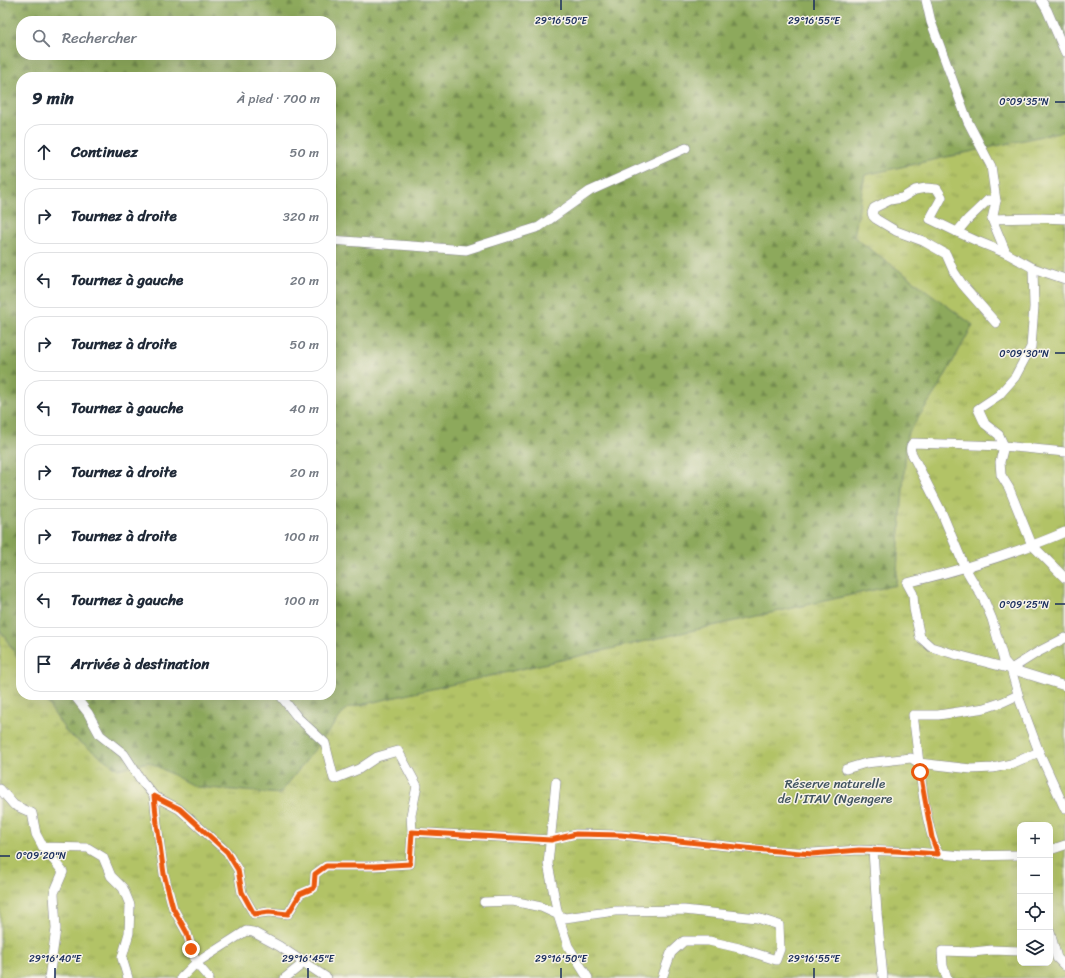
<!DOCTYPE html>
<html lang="fr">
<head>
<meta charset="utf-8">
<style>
  body { margin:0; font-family:Sriracha,sans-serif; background:#f6f6f7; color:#1f2937 }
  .controls { position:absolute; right:12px; bottom:12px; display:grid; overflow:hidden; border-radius:8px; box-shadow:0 4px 16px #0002 }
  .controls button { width:36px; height:36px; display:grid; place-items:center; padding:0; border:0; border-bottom:1px solid #e0e1e3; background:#fff; color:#1f2937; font:20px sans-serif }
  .stop { position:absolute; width:12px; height:12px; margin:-9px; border:3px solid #ea580c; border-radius:50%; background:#fff }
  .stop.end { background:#ea580c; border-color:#fff; box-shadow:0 1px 4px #0008 }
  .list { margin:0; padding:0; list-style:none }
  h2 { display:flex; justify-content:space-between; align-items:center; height:52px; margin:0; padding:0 16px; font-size:17px }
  h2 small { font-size:13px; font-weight:400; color:#747a83 }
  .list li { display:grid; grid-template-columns:26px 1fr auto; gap:12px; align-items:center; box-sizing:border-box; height:56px; margin:0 8px 8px; padding:0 8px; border:1px solid #e0e1e3; border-radius:16px }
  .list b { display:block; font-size:15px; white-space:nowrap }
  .list em { font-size:13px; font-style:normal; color:#747a83 }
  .icon { flex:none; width:22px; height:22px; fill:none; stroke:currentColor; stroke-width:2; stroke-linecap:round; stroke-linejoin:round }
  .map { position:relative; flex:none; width:1065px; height:978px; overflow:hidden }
  .search { position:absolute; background:#fff; box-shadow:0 4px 16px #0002; left:16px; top:16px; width:320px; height:44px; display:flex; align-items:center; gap:10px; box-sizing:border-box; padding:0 14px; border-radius:16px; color:#747a83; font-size:15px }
  .panel { position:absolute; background:#fff; box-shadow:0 4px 16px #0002; left:16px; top:72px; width:320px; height:628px; border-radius:16px }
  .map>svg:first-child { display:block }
  .forest { fill:url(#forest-firs); stroke:#546c5c; fill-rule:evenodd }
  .park { fill:url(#park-tufts); stroke:#667962; fill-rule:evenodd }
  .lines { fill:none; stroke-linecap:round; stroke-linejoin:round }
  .street-casing { stroke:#86858e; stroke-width:10 }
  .street { stroke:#fff; stroke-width:9 }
  .route { stroke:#ea580c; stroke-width:5 }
  .ticks { fill:none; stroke:#1b2f5e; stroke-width:1.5 }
  .labels { text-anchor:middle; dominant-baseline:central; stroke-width:3; stroke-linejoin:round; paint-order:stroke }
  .park-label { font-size:13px; fill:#415460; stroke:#f7f3e8 }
  .ticks-label { font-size:10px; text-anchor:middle; fill:#1b2f5e; stroke:#f7f3e8; stroke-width:3; stroke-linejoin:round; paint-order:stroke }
</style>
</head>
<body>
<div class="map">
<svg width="1065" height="978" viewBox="0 0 1065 978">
  <defs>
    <pattern id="forest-firs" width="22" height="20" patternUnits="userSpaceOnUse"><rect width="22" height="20" fill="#8da95b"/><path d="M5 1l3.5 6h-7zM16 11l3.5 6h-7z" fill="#728a4e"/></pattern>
    <pattern id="park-tufts" width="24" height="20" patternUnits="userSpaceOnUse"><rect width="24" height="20" fill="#b2c366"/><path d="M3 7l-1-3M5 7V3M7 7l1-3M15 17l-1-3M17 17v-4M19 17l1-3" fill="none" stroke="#909f57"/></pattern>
  </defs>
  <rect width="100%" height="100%" fill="#f7f3e8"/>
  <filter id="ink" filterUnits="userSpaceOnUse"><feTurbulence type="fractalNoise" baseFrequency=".025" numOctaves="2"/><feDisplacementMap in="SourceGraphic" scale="8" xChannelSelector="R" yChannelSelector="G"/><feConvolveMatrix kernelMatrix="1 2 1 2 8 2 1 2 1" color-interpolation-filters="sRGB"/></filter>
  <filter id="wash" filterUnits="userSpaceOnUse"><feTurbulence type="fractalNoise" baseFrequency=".012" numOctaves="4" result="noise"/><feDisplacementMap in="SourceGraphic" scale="16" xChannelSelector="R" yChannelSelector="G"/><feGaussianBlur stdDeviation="0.9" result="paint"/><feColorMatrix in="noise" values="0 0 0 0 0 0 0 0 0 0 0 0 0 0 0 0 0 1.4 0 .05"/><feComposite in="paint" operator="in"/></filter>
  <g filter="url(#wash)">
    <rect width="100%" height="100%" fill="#f2dbbd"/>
    <path class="forest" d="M0,0h1065v131l-200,44 -11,62 119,88 -33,60 -33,50 -11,150 -549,123 -67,86 -85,-7 -46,-25 -31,7 -51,-36 -25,-38h289v-618h-310v585l-21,-32zM21,21h310v34h-310z"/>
    <path class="park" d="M1065,131v847h-1065v-348l21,32v33h21l25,38 51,36 31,-7 46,25 85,7 67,-86 549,-123 11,-150 33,-50 33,-60 -119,-88 11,-62zM1020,825h30v138h-30z"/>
  </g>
  <g filter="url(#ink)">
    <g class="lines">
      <g class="street-casing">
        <g id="street">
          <polyline points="926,0 931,22 968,122 991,166 996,201 992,219 1006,253 1033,268 1065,279"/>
          <polyline points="1041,0 1047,10 1065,52"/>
          <polyline points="992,219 1041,218 1065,219"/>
          <polyline points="957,232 979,242 1006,253"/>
          <polyline points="331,240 466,250 539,227 590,191 686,148"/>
          <polyline points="1033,268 1034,307 1031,347 1015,377 999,395 978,409 985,424 999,435 1004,446 1000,462 1001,475 1009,488 1032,545 1065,578"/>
          <polyline points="996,323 962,284 954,272 946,254 923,241 896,231 876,219 873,216 872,213 874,208 890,200 902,198 915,190 926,188 937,189 942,197 930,219 957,232 968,219 988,200 996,201"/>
          <path d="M1065,452l-61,-6 -91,-3c-3,3 -3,5 -2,9l30,59 24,57 19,32 8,19 12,42 7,8 9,32 19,51 26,57"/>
          <path d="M1065,532c-51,22 -105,38 -158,51l6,11 1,15 6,28 11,10 23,7 57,15 54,17"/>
          <polyline points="1011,669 1038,652 1065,638"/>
          <polyline points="74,695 88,713 100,735 124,754 141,780 154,796 157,824 164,874 173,908 187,933 196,963 209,978"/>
          <polyline points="280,695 298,718 325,743 334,779 359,769 377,757 398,751 417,786 411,815 412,832 551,840 576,834 621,835 765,850 812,853 859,850 916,852 963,856 1020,855"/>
          <polyline points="846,769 866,763 911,758 919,763 971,769 993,768 1011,764 1039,752"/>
          <polyline points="556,782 548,864 558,915 568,946 588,978"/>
          <polyline points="0,789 14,805 32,813 36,834 43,847 88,848 103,857 111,876 123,888 130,905 129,933 122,958 128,978"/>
          <polyline points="154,796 179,809 227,852 238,870 242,893 254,914 269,912 288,914 300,894 314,888 315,874 326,866 374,866 410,864 412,832"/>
          <polyline points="43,847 63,872 54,893 56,929 49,978"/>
          <polyline points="873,850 877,913 883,978"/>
          <polyline points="1050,850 1065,845"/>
          <path d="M938,854c-17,-44 -18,-93 -25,-139h25l47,-7 18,-6 15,-7"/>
          <polyline points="484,902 513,901 541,907 565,918 615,911 684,910 757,918 779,925 780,949 776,960 739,948 709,941 684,941 671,953 662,978"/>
          <polyline points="1050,932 1057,958 1065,966"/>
          <polyline points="181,978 196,963 246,931 253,932 279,946 327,978"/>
          <polyline points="285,978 305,962"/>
          <polyline points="947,978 943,966 942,951 973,952 992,950 1020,951"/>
        </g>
      </g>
      <use href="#street" class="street"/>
    </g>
  </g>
  <g class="lines" filter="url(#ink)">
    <polyline class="route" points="191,949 187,933 173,908 164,874 157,824 154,796 180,809 227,852 238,870 242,892 254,914 269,912 288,914 300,894 314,888 315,874 326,866 374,866 410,864 412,832 551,840 576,834 621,835 765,850 812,854 859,850 896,851 938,854 932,838 920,772"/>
  </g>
  <path class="ticks" d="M561,0v10M814,0v10M1055,102h10M1055,353h10M1055,604h10M0,856h10M55,968v10M308,968v10M561,968v10M814,968v10"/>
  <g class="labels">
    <g class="park-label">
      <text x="835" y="783">Réserve naturelle<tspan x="835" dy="15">de l'ITAV (Ngengere</tspan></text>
    </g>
  </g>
  <g class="ticks-label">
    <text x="561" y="24">29°16'50"E</text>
    <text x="814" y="24">29°16'55"E</text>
    <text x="1024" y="105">0°09'35"N</text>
    <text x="1024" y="357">0°09'30"N</text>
    <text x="1024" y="608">0°09'25"N</text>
    <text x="41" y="859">0°09'20"N</text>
    <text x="55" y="962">29°16'40"E</text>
    <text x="308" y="962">29°16'45"E</text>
    <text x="561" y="962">29°16'50"E</text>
    <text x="814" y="962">29°16'55"E</text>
  </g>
</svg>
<div class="controls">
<button>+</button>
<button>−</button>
<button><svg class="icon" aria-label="locate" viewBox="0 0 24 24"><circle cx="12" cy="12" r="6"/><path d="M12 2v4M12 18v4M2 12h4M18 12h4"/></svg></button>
<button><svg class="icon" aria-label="layers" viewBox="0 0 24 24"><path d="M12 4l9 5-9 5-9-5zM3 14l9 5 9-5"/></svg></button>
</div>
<div class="stop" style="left:920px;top:772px"></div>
<div class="stop end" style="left:191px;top:949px"></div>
<div class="search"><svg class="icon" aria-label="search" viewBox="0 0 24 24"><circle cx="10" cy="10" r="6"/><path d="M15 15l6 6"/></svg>Rechercher</div>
<section class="panel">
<h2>9 min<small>À pied · 700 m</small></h2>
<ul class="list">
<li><svg class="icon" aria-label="ahead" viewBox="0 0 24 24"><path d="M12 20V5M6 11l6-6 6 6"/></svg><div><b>Continuez</b></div><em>50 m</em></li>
<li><svg class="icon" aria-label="right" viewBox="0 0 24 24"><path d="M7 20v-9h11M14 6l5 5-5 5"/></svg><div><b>Tournez à droite</b></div><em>320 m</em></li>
<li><svg class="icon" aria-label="left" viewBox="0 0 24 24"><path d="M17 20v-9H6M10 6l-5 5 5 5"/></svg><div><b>Tournez à gauche</b></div><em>20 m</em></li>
<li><svg class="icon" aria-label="right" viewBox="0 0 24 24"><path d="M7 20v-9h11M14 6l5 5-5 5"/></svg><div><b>Tournez à droite</b></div><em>50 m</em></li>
<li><svg class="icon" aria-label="left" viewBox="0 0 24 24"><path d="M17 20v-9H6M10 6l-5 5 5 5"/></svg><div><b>Tournez à gauche</b></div><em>40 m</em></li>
<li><svg class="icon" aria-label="right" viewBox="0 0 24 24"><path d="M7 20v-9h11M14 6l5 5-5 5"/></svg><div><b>Tournez à droite</b></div><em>20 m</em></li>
<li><svg class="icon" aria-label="right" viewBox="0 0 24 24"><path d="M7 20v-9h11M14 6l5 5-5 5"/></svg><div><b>Tournez à droite</b></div><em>100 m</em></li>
<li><svg class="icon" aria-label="left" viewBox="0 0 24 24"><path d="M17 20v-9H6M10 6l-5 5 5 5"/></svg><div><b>Tournez à gauche</b></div><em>100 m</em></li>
<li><svg class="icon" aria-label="arrive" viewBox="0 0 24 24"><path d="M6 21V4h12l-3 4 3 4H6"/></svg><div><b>Arrivée à destination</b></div></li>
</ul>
</section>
</div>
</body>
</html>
